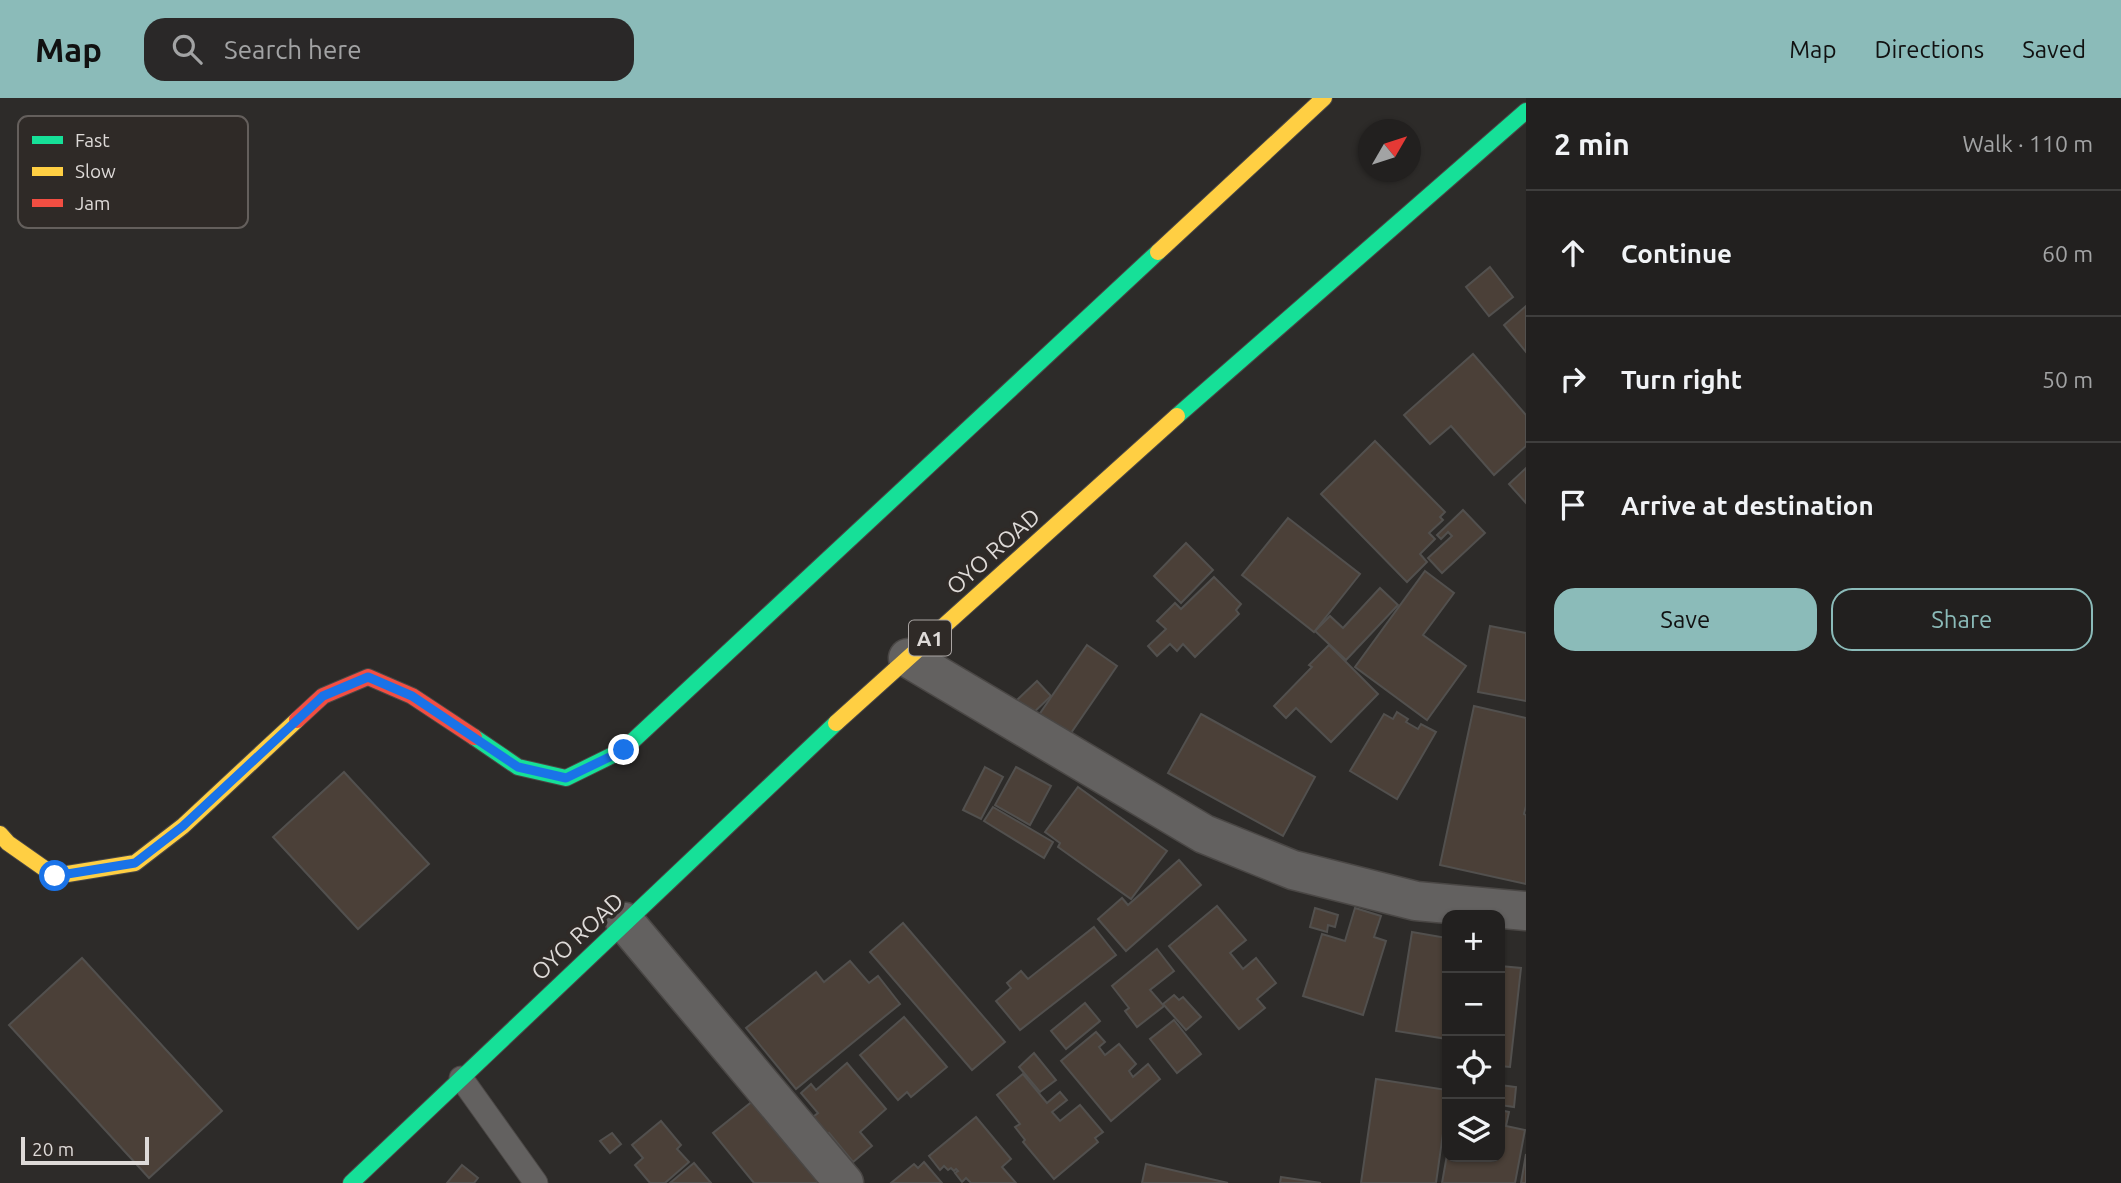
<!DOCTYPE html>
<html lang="en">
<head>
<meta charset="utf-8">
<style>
  body { margin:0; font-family:Ubuntu,sans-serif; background:#2a2828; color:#f1f3f6 }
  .controls { position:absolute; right:21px; bottom:21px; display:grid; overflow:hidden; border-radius:14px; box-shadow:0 2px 5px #0004 }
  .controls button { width:63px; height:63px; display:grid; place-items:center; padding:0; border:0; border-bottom:2px solid #3f3e3d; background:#22201f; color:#f1f3f6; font:35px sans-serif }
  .compass { position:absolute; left:1358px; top:21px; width:63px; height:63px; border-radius:50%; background:#22201f; box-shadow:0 2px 5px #0004; rotate:51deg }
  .scale { position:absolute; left:21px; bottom:18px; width:128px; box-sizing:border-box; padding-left:7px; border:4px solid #dedad8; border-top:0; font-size:19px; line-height:24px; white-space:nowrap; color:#dedad8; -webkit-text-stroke:5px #2f2a27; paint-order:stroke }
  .stop { position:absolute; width:21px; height:21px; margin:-16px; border:5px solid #1a73e8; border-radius:50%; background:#fff }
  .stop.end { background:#1a73e8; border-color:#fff; box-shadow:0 2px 7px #0008 }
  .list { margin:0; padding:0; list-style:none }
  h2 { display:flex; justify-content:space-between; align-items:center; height:91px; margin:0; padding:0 28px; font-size:30px }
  h2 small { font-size:23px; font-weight:400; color:#a2a3a4 }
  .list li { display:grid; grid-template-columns:46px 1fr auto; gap:21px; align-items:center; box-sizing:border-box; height:126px; padding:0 28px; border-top:2px solid #3f3e3d }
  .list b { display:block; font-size:26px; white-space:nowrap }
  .list em { font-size:23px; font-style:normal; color:#a2a3a4 }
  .actions { display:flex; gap:14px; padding:21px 28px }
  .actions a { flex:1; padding:16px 0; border:2px solid #8bbbb9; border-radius:21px; text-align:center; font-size:24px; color:#8bbbb9 }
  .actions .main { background:#8bbbb9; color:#111 }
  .icon { flex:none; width:38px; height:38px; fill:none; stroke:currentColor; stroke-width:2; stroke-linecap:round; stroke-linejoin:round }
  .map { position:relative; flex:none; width:1526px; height:1085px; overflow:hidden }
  header { display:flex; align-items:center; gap:42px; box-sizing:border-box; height:98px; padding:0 35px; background:#8bbbb9; color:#111 }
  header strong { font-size:33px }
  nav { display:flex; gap:38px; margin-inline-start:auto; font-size:24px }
  .search { width:490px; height:63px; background:#2a2828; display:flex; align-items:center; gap:18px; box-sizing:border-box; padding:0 24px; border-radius:21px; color:#a2a3a4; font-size:26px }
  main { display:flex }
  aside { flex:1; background:#22201f }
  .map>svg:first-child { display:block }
  .building { fill:#4b4038; stroke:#52504e; stroke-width:2 }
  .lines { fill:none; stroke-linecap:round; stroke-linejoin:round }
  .lane-casing { stroke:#4a4745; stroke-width:25 }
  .street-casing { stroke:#4a4745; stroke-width:41 }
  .fast-casing { stroke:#4a4745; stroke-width:18 }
  .slow-casing { stroke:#4a4745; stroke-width:18 }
  .jam-casing { stroke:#4a4745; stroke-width:18 }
  .lane { stroke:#636160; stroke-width:23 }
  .street { stroke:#636160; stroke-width:38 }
  .fast { stroke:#16e098; stroke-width:16 }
  .slow { stroke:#ffcf43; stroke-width:16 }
  .jam { stroke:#f24e42; stroke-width:16 }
  .route { stroke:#1a73e8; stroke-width:9 }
  .labels { text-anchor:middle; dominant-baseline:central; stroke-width:7; stroke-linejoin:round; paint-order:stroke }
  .shield { fill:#2f2a27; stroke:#aaa5a3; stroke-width:2 }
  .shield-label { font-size:21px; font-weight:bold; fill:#dedad8 }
  .street-label { font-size:23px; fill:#dedad8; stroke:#2f2a27 }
  .key { fill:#2f2a27; stroke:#645f5c; stroke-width:2 }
  .key-label { font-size:19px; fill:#dedad8 }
</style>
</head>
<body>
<header>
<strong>Map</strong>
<div class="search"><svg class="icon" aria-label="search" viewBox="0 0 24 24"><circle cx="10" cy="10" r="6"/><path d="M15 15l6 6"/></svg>Search here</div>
<nav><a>Map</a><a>Directions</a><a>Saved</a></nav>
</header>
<main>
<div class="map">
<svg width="1526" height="1085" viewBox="0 0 1526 1085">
  <rect width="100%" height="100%" fill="#2d2b29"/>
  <g class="building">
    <polygon points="1490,169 1513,199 1489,218 1466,189"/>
    <polygon points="1526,208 1526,254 1504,227"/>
    <polygon points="1473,256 1526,317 1526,348 1494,377 1451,328 1430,346 1404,317"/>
    <polygon points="1375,343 1445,414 1440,419 1443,422 1429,435 1435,441 1420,456 1427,464 1407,484 1321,396"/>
    <polygon points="1526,370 1526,405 1509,386"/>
    <polygon points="1463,412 1485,435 1442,475 1428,460 1452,438 1448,434 1441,441 1437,437"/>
    <polygon points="1288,420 1360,476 1314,534 1242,477"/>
    <polygon points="1186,445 1213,472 1181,505 1154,478"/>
    <polygon points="1425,473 1454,495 1423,537 1466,568 1427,622 1355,569"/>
    <polygon points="1214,479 1241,506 1236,512 1239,516 1195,559 1183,546 1177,553 1170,546 1157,558 1148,548 1166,531 1157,523 1175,505 1181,511"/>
    <polygon points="1380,490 1398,507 1346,562 1315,533 1330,518 1343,530"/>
    <polygon points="1490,528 1526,535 1526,603 1478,594"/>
    <polygon points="1087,547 1117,568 1062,648 1032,627"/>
    <polygon points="1329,547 1378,596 1331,644 1296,610 1286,620 1274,608 1312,569 1309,567"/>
    <polygon points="1037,583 1051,598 1030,618 1016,603"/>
    <polygon points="1474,608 1526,620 1526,708 1524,716 1526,717 1526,786 1440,767"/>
    <polygon points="1397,614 1408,621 1406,624 1418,631 1421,626 1436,634 1397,701 1350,673 1384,616 1393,621"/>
    <polygon points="1201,616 1315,679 1283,738 1168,675"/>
    <polygon points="985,669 1003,679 981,721 963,712"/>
    <polygon points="1016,669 1051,688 1030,727 995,707"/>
    <polygon points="344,674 429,766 358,831 273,739"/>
    <polygon points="1078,689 1167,753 1131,801 1058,749 1060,745 1045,734"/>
    <polygon points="993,709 1053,744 1044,760 984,723"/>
    <polygon points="1179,762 1201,787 1126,853 1098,821 1122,800 1128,807"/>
    <polygon points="1217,808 1246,842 1230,855 1243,871 1256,860 1276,885 1257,901 1265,910 1239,931 1169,848"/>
    <polygon points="1315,810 1338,817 1335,829 1328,827 1327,834 1310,829"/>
    <polygon points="1355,810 1381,818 1374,839 1386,843 1363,917 1303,898 1322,836 1345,843"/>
    <polygon points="903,825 1005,944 972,972 870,854"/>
    <polygon points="1094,829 1116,857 1020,932 996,903 1011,890 1007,885 1021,873 1028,881"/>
    <polygon points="1412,834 1447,840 1447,941 1396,933"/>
    <polygon points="1157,851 1174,873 1150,892 1164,908 1137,929 1125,913 1129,910 1112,888"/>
    <polygon points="82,860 222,1013 149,1080 9,927"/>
    <polygon points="850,863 869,885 878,878 900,906 796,991 746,930 816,874 824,884"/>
    <polygon points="1500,868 1521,870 1510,969 1500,968"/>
    <polygon points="1174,897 1179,902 1183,899 1201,919 1186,932 1163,906"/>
    <polygon points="1085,905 1100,923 1066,951 1051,933"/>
    <polygon points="904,919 947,969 911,999 907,994 898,1002 860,957"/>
    <polygon points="1174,922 1201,956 1177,975 1150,941"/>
    <polygon points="1096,934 1105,944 1099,949 1105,957 1119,946 1136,966 1129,973 1133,979 1148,966 1160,981 1111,1023 1061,963"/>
    <polygon points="1034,955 1056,982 1040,994 1019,969"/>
    <polygon points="847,965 886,1011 860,1034 872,1048 853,1064 829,1035 824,1039 809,1022 818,1015 801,995 811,986 816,992"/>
    <polygon points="1023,976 1047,1005 1060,994 1067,1002 1052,1014 1060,1023 1080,1007 1103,1034 1095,1040 1098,1044 1054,1081 1023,1044 1025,1042 1015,1029 1020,1026 997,997"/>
    <polygon points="1376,981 1447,992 1447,1007 1436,1085 1361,1085"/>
    <polygon points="1500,987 1516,989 1514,1009 1500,1007"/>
    <polygon points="759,998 829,1085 754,1085 713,1035"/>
    <polygon points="1500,1012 1509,1014 1506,1028 1525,1032 1515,1085 1442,1085 1447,1057 1447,1059 1500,1059"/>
    <polygon points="976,1019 1011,1061 1002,1069 1016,1085 971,1085 966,1080 962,1084 955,1075 958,1073 956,1071 954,1073 951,1070 948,1072 944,1068 940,1072 929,1058"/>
    <polygon points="661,1023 681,1047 677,1051 689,1064 665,1085 650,1085 635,1067 643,1060 632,1047"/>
    <polygon points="612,1035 621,1046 610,1055 600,1043"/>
    <polygon points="1526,1056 1526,1085 1521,1085"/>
    <polygon points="924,1064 942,1085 891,1085 914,1066 918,1070"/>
    <polygon points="694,1065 711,1085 670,1085"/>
    <polygon points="1146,1066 1228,1085 1142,1085"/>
    <polygon points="462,1067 478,1080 474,1085 447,1085"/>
    <polygon points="1281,1079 1321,1085 1280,1085"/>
  </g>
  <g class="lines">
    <g class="lane-casing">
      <polyline id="lane" points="461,980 536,1085"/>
    </g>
    <g class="street-casing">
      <g id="street">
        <polyline points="908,560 1204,736 1293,772 1416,803 1526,813"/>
        <polyline points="625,824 844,1085"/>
      </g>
    </g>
    <g class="fast-casing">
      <g id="fast">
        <polyline points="1177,318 1526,13"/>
        <polyline points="474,639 518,669 566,680 623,652 1158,154"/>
        <polyline points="351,1085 836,625"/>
      </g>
    </g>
    <g class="slow-casing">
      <g id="slow">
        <polyline points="1158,154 1324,0"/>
        <polyline points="836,625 1177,318"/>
        <polyline points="0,736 8,745 55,778 135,765 183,728 297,622"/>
      </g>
    </g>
    <g class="jam-casing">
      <polyline id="jam" points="297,622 323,598 368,579 412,598 474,639"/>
    </g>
    <use href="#lane" class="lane"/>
    <use href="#street" class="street"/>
    <use href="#fast" class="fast"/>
    <use href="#slow" class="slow"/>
    <use href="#jam" class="jam"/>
  </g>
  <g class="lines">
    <polyline class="route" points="55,778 135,765 183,728 323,598 368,579 412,598 518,669 566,680 624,652"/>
  </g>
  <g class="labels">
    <rect class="shield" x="909" y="522.5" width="42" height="35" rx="5"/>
    <g class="shield-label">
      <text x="930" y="540">A1</text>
    </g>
    <g class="street-label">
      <text transform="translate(993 453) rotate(-42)">OYO ROAD</text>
      <text transform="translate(577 838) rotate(-43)">OYO ROAD</text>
    </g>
  </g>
  <rect x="18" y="18" width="230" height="112" rx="10" class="key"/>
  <rect x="32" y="38" width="31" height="8" fill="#16e098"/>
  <rect x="32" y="69" width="31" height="9" fill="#ffcf43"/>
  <rect x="32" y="101" width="31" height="8" fill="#f24e42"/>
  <g class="key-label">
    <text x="75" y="49">Fast</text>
    <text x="75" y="80">Slow</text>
    <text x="75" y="112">Jam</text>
  </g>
</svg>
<div class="controls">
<button>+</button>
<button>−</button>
<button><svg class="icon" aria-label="locate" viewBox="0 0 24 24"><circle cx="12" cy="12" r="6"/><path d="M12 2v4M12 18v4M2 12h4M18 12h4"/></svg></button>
<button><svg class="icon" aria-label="layers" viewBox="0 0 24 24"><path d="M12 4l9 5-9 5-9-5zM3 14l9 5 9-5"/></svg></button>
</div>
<svg class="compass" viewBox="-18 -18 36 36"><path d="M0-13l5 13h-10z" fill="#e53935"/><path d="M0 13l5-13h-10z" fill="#a2a3a4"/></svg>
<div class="scale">20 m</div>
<div class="stop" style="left:55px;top:778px"></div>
<div class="stop end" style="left:624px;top:652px"></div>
</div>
<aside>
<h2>2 min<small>Walk · 110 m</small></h2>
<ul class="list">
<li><svg class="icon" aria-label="ahead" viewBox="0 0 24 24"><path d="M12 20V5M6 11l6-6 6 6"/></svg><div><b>Continue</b></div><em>60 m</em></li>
<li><svg class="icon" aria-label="right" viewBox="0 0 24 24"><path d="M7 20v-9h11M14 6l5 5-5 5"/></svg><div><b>Turn right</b></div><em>50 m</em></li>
<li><svg class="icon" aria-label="arrive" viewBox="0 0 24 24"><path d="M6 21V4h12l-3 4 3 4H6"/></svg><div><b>Arrive at destination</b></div></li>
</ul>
<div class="actions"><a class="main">Save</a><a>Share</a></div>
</aside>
</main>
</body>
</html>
